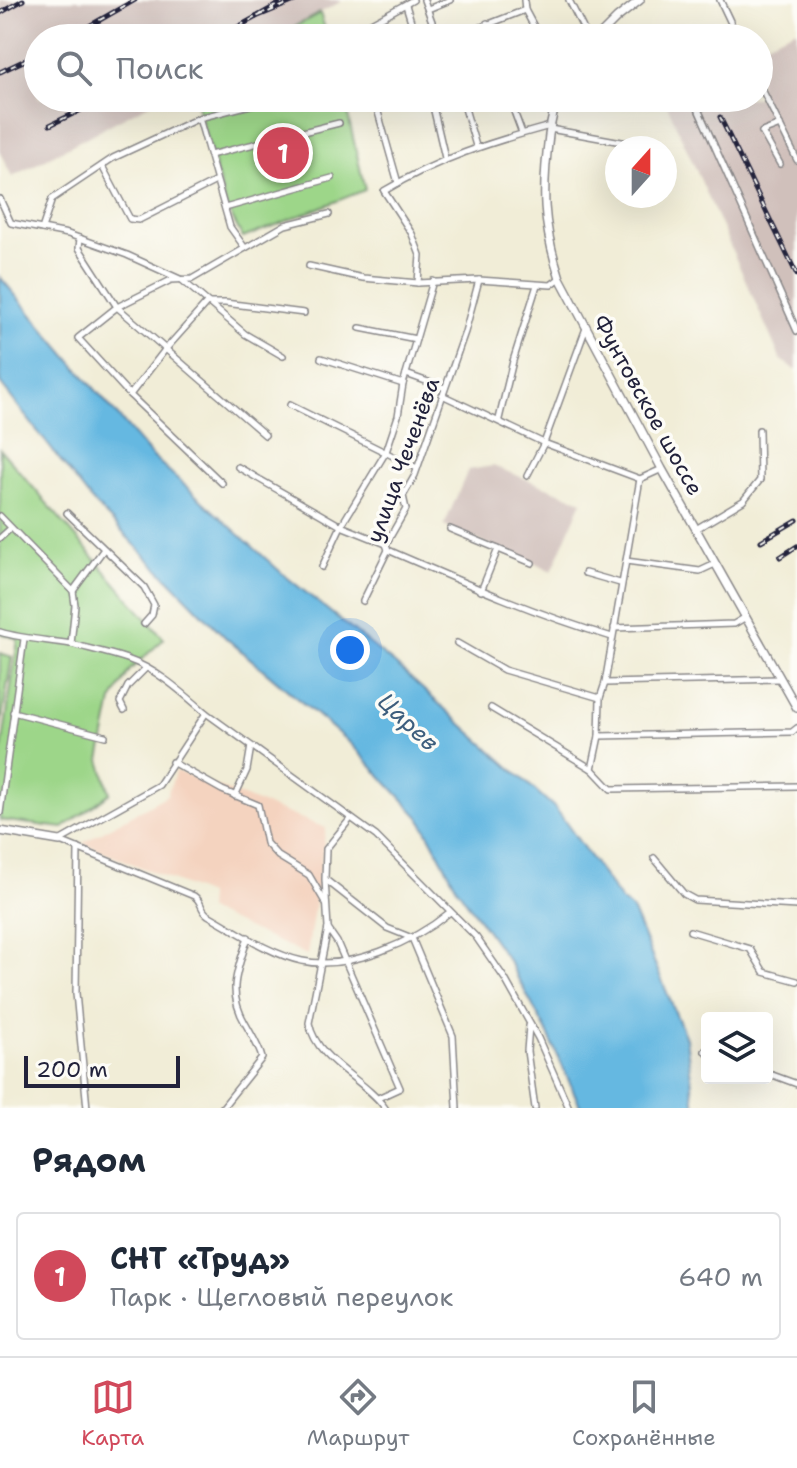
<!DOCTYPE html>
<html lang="ru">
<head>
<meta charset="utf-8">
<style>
  body { margin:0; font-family:"Shantell Sans",sans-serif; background:#f2f2f3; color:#1f2937 }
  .controls { position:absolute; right:24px; bottom:24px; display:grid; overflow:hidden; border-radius:8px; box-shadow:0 8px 32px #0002 }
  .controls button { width:72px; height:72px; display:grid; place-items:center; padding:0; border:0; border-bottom:2px solid #e0e1e3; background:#fff; color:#1f2937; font:40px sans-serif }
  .compass { position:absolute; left:605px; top:136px; width:72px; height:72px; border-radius:50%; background:#fff; box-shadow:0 8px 32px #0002; rotate:21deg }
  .scale { position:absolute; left:24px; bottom:20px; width:156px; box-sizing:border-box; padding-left:8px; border:4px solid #22223b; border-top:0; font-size:22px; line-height:28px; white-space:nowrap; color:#22223b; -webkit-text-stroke:6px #fdfcf7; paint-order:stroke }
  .you { position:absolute; left:350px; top:650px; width:28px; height:28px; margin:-20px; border:6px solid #fff; border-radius:50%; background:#1a73e8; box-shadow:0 0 0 12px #1a73e833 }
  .badge { display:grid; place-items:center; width:52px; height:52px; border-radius:50%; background:#d1495b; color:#fff; font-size:26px; font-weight:700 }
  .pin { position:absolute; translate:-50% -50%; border:4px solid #fff; box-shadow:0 2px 8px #0006 }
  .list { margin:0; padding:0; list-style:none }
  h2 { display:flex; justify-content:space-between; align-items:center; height:104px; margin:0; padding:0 32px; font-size:34px }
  h2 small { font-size:26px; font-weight:400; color:#747a83 }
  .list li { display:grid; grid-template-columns:52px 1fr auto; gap:24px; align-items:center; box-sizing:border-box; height:128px; margin:0 16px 16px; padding:0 16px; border:2px solid #e0e1e3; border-radius:8px }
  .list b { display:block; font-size:30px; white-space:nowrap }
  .list p { margin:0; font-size:26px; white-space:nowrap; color:#747a83 }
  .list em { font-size:26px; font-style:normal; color:#747a83 }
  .icon { flex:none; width:44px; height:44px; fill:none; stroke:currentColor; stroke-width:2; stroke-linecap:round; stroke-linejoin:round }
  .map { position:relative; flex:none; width:797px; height:1108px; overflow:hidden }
  .search { position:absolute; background:#fff; box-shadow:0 8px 32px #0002; left:24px; right:24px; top:24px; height:88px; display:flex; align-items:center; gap:20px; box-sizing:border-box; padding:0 28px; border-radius:44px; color:#747a83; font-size:30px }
  .sheet { height:248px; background:#fff }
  nav { display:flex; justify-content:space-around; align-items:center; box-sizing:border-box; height:112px; border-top:2px solid #e0e1e3; background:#fff; font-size:22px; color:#747a83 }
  nav a { display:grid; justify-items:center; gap:4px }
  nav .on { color:#d1495b }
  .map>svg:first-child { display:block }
  .built { fill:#f4d3bf }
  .industrial { fill:#d0c0bb }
  .green { fill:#9dd689; stroke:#607c62; stroke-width:2 }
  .water { fill:#65b8e1; stroke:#446d8e; stroke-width:2 }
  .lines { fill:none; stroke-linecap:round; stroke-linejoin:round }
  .street-casing { stroke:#8a8889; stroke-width:8 }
  .secondary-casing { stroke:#8a8889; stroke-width:10 }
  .street { stroke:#fff; stroke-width:5 }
  .secondary { stroke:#fff; stroke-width:7 }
  .rail-casing { stroke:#22223b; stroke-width:5 }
  .rail { stroke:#fdfcf7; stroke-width:2; stroke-dasharray:6; stroke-linecap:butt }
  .labels { text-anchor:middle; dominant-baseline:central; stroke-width:7; stroke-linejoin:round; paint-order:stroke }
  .street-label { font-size:22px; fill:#22223b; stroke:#fdfcf7 }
  .water-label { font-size:24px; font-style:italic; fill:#3d5e7d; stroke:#fdfcf7 }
</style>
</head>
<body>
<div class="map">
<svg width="797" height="1108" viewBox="0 0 797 1108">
  <rect width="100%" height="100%" fill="#fdfcf7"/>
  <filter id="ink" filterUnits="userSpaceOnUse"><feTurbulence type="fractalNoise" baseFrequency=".0125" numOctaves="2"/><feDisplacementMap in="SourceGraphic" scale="16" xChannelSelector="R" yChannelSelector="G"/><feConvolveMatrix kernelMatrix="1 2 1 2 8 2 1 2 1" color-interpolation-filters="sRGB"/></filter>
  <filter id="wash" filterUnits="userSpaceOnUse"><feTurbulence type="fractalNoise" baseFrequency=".006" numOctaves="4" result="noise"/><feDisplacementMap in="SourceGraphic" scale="32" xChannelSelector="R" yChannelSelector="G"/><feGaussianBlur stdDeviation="1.8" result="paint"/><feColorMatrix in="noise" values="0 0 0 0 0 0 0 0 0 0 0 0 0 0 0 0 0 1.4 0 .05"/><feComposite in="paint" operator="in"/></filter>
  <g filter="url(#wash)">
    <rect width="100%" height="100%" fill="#f1edd7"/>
    <polygon class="built" points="176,771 326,828 307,955 207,910 208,895 83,843 167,795"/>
    <g class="industrial">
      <polygon points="0,0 344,0 273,38 38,38 38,98 160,98 12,177 0,152"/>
      <polygon points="797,29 797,371 781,360 664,98 759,98 759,46"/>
      <polygon points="493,466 582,501 552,571 444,526 468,470"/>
    </g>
    <g class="green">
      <polygon points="320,13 328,38 273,38"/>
      <polygon points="195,98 344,98 365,190 243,238 226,206"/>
      <polygon points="0,449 164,639 130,670 112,701 100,760 110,793 63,828 0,820 0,762 18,639 0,633"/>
      <polygon points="0,653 12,657 0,730"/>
    </g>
    <polygon class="water" points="0,277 150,454 283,574 396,665 556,809 622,902 632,909 686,1038 695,1108 581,1108 548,1034 509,962 457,888 420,818 351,744 226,638 92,501 0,383"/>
  </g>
  <g filter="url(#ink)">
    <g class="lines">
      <g class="street-casing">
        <g id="street">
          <polyline points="424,0 438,38"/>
          <polyline points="524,0 525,10 540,38"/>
          <polyline points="569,0 588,38"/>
          <polyline points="720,0 738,38"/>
          <polyline points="406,5 416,38"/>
          <polyline points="428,9 450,0"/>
          <polyline points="487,23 491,38"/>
          <polyline points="363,38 362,28 413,0"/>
          <polyline points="453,38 525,10"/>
          <polyline points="759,83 797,160"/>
          <polyline points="374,98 398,183"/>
          <polyline points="431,98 445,158"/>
          <polyline points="462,98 476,146"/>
          <polyline points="509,98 522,133"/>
          <polyline points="722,98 698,109 797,331"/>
          <polyline points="199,118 230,227 245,248"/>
          <polyline points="550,129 644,146"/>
          <polyline points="210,155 339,123"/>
          <polyline points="780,164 762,132 780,125"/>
          <polyline points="102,166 130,219 139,220 216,181"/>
          <polyline points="0,199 11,223 68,234 127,255 182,280 245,334 283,356"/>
          <polyline points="225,208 332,178"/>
          <polyline points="42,229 52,199 113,158 199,118 278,98"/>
          <polyline points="80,238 79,248 117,307 265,435"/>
          <polyline points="309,266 363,278 418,283 479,280 551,285 560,278"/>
          <path d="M418,283l2,-28 -8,-21 -28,-43c53,-32 107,-49 166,-65"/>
          <polyline points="360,328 416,339"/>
          <polyline points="321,358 403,384"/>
          <polyline points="406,374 445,388"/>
          <polyline points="130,395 164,351 207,303 225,303 304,313"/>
          <polyline points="442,395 544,443 640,479 662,469"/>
          <polyline points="290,405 417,468"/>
          <polyline points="499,419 513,361 537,285"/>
          <polyline points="238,467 341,526 386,544"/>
          <polyline points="527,476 544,443 586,328"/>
          <polyline points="222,483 130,395 78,338 117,307 171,280 192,279 285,225 329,214"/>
          <polyline points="67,513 144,587 154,605 152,615 144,624"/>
          <path d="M0,516l73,75 2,14 -4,39c-24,-4 -48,-5 -71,-12"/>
          <polyline points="450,529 532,563"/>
          <polyline points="696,529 743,501 760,480 759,430"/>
          <polyline points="0,538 11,528"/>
          <path d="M388,550c74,32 147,64 224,87"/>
          <polyline points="626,561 700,571 715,564"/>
          <polyline points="322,567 341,526 386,452 398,416 403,384 433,281"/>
          <polyline points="585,573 620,583"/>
          <polyline points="73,591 104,549"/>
          <polyline points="481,591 498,549"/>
          <polyline points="363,601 388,550 386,544 406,509 403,496 415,475 465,332 479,280"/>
          <polyline points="614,628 734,624 746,617"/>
          <polyline points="457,643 504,670 600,698"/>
          <path d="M71,644c19,5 38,9 56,15 30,10 56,34 79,54l170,123 100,101 29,42 33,59 31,70"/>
          <polyline points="605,683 780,679"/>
          <polyline points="491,708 592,769 611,789 797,786"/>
          <polyline points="124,710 120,702 128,686 146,668"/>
          <polyline points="13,712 105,736"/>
          <polyline points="599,736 792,732 797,728"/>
          <polyline points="172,762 222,790 258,805 266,843 278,856 309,875 326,904"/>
          <polyline points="592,769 599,736 600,698 605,683 640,479"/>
          <polyline points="235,796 247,770 251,746"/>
          <polyline points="0,813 24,639"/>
          <path d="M351,818l-25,31 -1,30 3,49 -19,95c8,39 55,55 76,85"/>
          <polyline points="61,840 159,785 206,713"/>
          <path d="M60,841l134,55c8,5 6,14 14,19 29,16 61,39 94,46 47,10 112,-19 148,-49"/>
          <polyline points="78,848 76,993 87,1108"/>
          <polyline points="654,858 684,894 695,900 797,906"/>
          <polyline points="326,880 387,928 412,938 453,1036 457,1108"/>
          <polyline points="328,929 337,942 400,1088 378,1098"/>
          <polyline points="690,931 750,949 764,972 797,981"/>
          <polyline points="529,1026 527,1051 535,1108"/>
          <polyline points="705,1051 707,1052"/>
          <polyline points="767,1073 797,1084"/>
          <path d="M222,1108l40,-50c-3,-12 -11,-24 -17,-35 -19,-33 -7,-53 3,-86"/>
        </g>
      </g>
      <g class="secondary-casing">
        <g id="secondary">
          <polyline points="597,38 617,18 640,0"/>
          <path d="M558,98c-5,12 -7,24 -9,37 -7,56 -7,88 11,143l102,191 135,239"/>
          <polyline points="0,831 60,841"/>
        </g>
      </g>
      <use href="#street" class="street"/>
      <use href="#secondary" class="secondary"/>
      <g class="rail-casing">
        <g id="rail">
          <polyline points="286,0 256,17 297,0"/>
          <polyline points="0,13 23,0"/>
          <polyline points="68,38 135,0"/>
          <polyline points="218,38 256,17"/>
          <polyline points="0,72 38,54"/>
          <polyline points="720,117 797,275"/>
          <polyline points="50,125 106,98"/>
          <polyline points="761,541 797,520"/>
          <polyline points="780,557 797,546"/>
        </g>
      </g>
      <use href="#rail" class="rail"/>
    </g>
  </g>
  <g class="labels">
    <g class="street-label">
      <text transform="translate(648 405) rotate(61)">Фунтовское шоссе</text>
      <text transform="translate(403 460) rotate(-70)">улица Чеченёва</text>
    </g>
    <g class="water-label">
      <text transform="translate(408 722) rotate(43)">Царев</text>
    </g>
  </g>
</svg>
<div class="controls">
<button><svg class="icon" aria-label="layers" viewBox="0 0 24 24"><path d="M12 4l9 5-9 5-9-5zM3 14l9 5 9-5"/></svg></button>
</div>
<svg class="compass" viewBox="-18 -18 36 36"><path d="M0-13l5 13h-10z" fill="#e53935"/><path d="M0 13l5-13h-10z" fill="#747a83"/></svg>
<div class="scale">200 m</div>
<div class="you"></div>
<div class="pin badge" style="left:283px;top:153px">1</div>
<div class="search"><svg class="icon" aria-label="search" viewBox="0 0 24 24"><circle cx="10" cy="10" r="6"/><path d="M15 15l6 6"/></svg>Поиск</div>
</div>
<section class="sheet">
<h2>Рядом<small></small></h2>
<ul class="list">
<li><span class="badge">1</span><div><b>СНТ «Труд»</b><p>Парк · Щегловый переулок</p></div><em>640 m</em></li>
</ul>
</section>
<nav>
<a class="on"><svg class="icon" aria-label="map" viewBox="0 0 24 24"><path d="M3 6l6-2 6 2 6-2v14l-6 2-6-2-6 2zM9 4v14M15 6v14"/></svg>Карта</a>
<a><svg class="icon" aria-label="directions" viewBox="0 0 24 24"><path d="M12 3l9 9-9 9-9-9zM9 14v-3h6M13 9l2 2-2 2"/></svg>Маршрут</a>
<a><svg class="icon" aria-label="saved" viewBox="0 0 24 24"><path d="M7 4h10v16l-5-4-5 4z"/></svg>Сохранённые</a>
</nav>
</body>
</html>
